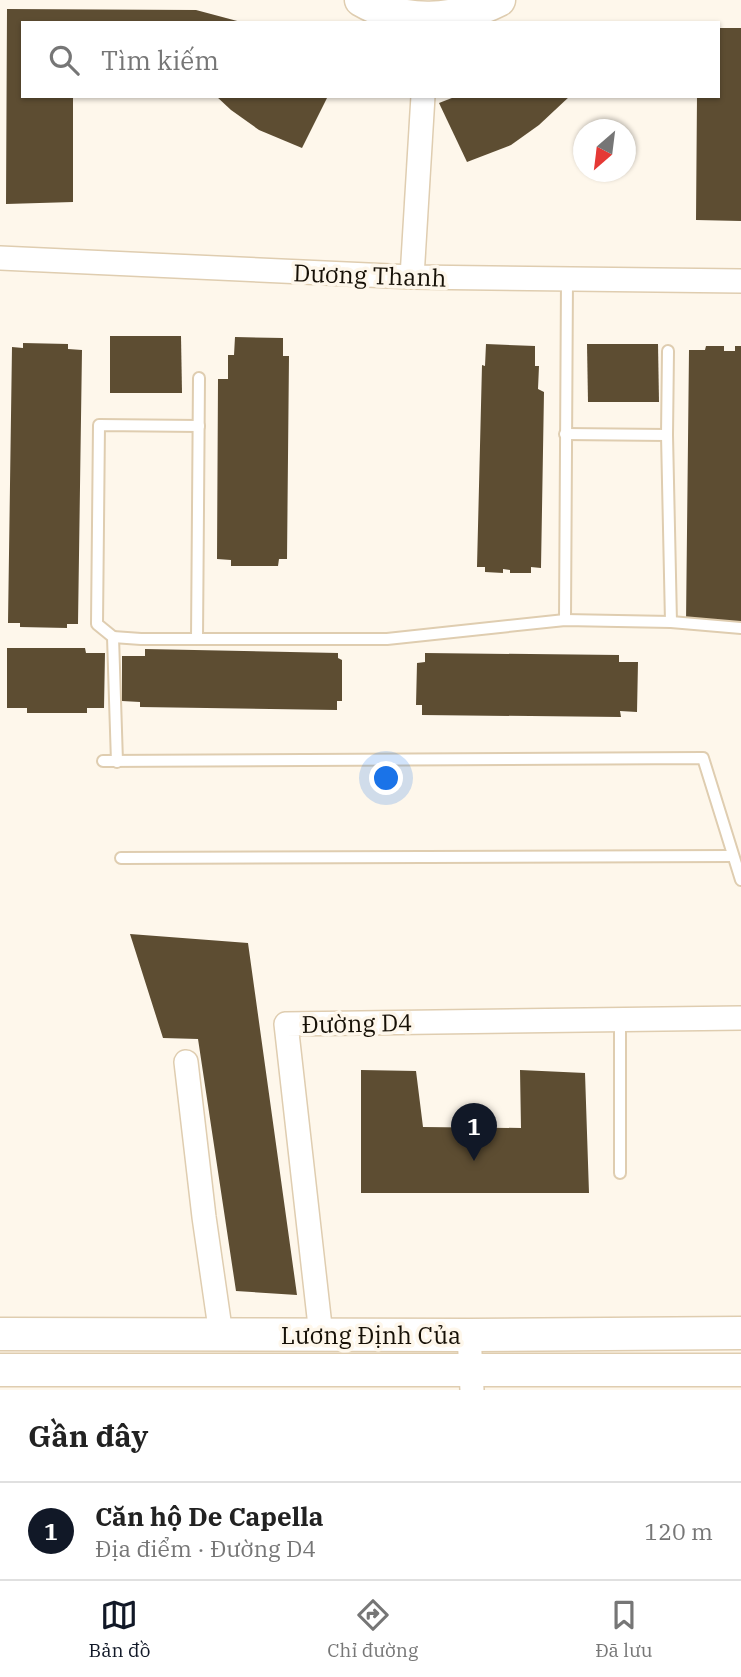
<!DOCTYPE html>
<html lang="vi">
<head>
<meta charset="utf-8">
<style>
  body { margin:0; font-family:"IBM Plex Serif",serif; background:#f6f6f6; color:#222 }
  .compass { position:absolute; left:573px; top:119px; width:63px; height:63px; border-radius:50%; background:#fff; box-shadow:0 2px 5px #0004; rotate:208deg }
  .you { position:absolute; left:387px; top:779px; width:24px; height:24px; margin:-18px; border:5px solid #fff; border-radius:50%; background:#1a73e8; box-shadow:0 0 0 10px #1a73e833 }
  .badge { display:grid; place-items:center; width:46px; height:46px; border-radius:50%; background:#111827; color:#fff; font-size:23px; font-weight:700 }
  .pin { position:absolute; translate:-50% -58px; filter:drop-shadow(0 2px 4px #0008) }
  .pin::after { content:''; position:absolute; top:37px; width:24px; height:21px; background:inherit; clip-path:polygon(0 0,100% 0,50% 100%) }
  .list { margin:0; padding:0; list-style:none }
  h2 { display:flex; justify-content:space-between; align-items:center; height:91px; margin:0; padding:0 28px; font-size:30px }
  h2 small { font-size:23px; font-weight:400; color:#767676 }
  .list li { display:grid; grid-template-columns:46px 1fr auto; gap:21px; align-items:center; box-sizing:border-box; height:98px; padding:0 28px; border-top:2px solid #e0e0e0 }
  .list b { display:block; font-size:26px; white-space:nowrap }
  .list p { margin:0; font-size:23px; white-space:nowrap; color:#767676 }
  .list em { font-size:23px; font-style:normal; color:#767676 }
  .icon { flex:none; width:38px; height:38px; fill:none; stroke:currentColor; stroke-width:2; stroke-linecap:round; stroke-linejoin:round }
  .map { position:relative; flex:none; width:741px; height:1390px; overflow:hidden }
  .search { position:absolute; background:#fff; box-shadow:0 2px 5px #0004; left:21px; right:21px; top:21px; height:77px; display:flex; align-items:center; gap:18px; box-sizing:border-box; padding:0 24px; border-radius:0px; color:#767676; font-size:26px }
  .sheet { height:189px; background:#fff }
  nav { display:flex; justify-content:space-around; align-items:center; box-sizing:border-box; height:98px; border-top:2px solid #e0e0e0; background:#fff; font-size:19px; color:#767676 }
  nav a { display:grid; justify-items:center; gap:4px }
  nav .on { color:#111827 }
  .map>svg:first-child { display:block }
  .building { fill:#5d4d32 }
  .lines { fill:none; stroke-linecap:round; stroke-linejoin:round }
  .lane-casing { stroke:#dfcdb0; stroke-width:14 }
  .street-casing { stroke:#dfcdb0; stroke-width:26 }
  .secondary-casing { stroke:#dfcdb0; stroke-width:35 }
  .lane { stroke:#fff; stroke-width:10 }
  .street { stroke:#fff; stroke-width:23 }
  .secondary { stroke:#fff; stroke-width:32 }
  .labels { text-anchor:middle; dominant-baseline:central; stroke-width:7; stroke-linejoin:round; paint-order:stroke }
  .street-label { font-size:24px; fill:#161006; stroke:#fef7eb }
</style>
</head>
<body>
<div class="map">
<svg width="741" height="1390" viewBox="0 0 741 1390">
  <rect width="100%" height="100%" fill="#fef7eb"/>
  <g class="building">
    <polygon points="7,9 196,10 241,22 23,23 23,96 73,96 73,202 6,204"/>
    <polygon points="718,28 741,28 741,221 696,220 697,96 718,96"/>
    <polygon points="216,96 328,96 302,148 259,130 231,110"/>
    <polygon points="457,96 570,96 539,125 511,145 467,162 439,103"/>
    <polygon points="110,336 181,336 182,393 110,393"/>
    <polygon points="235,337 283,338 283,356 289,356 287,559 279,559 278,566 231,566 231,560 217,559 218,379 228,379 228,355 234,355"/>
    <polygon points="23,343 68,344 68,349 82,350 78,624 67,624 67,628 20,627 20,623 8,623 12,347 23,348"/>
    <polygon points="486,344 535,346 535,366 539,366 538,389 544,392 541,568 531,567 531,573 510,573 510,570 503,569 503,573 485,572 485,567 477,567 482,365 485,366"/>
    <polygon points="587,344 658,344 659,402 588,402"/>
    <polygon points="706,346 724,346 724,351 735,351 735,346 741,346 741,630 686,623 689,350 705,350"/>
    <polygon points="7,648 85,648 86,653 105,653 104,708 87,708 87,713 27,713 27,708 7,708"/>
    <polygon points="145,649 338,653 338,658 342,660 342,701 337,701 337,710 140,707 140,702 122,701 122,656 145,656"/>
    <polygon points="425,653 619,655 619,662 638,662 637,712 620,711 621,717 422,715 422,705 416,705 417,663 425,662"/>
    <polygon points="130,934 248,943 297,1295 236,1291 198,1039 163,1038"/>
    <polygon points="361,1070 416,1071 423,1127 521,1128 520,1070 585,1073 589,1193 361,1193"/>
  </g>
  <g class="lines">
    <g class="lane-casing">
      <g id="lane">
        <polyline points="668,351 667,435 671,622"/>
        <polyline points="565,434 667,435"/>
        <polyline points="565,620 567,279"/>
        <polyline points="113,637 141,639 387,639 565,620 671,622 741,628"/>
        <polyline points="197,639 199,378"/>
        <polyline points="103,761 703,758 741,880"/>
        <polyline points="117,762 113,637 97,624 99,425 199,426"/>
        <polyline points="121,858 733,856"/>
        <polyline points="620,1173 620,1020"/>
      </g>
    </g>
    <g class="street-casing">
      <g id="street">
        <polyline points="0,258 412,277 741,281"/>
        <polyline points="412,277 423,96"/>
        <polyline points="186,1062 204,1217 221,1335"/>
        <polyline points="321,1335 286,1024 741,1018"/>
        <polyline points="469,1335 472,1390"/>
      </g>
    </g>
    <g class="secondary-casing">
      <g id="secondary">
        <path d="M361,0c43,25 94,22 138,0"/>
        <polyline points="0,1334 469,1335 741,1333"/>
        <polyline points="0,1370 741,1370"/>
      </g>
    </g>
    <use href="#lane" class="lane"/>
    <use href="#street" class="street"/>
    <use href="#secondary" class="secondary"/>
  </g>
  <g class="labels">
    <g class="street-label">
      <text transform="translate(370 275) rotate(2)">Dương Thanh</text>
      <text transform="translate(357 1023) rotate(-1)">Đường D4</text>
      <text x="371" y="1335">Lương Định Của</text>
    </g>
  </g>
</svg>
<svg class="compass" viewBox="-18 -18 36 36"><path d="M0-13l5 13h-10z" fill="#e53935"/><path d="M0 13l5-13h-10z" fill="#767676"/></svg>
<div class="you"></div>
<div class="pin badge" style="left:474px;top:1161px">1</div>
<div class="search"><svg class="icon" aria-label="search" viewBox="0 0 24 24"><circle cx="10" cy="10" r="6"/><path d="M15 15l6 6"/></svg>Tìm kiếm</div>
</div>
<section class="sheet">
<h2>Gần đây<small></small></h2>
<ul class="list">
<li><span class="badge">1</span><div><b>Căn hộ De Capella</b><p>Địa điểm · Đường D4</p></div><em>120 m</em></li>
</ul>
</section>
<nav>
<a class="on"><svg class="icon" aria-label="map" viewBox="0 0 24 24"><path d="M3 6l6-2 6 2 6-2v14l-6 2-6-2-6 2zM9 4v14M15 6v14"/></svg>Bản đồ</a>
<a><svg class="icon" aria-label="directions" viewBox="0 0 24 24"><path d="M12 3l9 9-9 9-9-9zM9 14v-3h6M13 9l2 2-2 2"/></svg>Chỉ đường</a>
<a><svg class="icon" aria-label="saved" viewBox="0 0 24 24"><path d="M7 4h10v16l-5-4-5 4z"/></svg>Đã lưu</a>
</nav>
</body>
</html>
